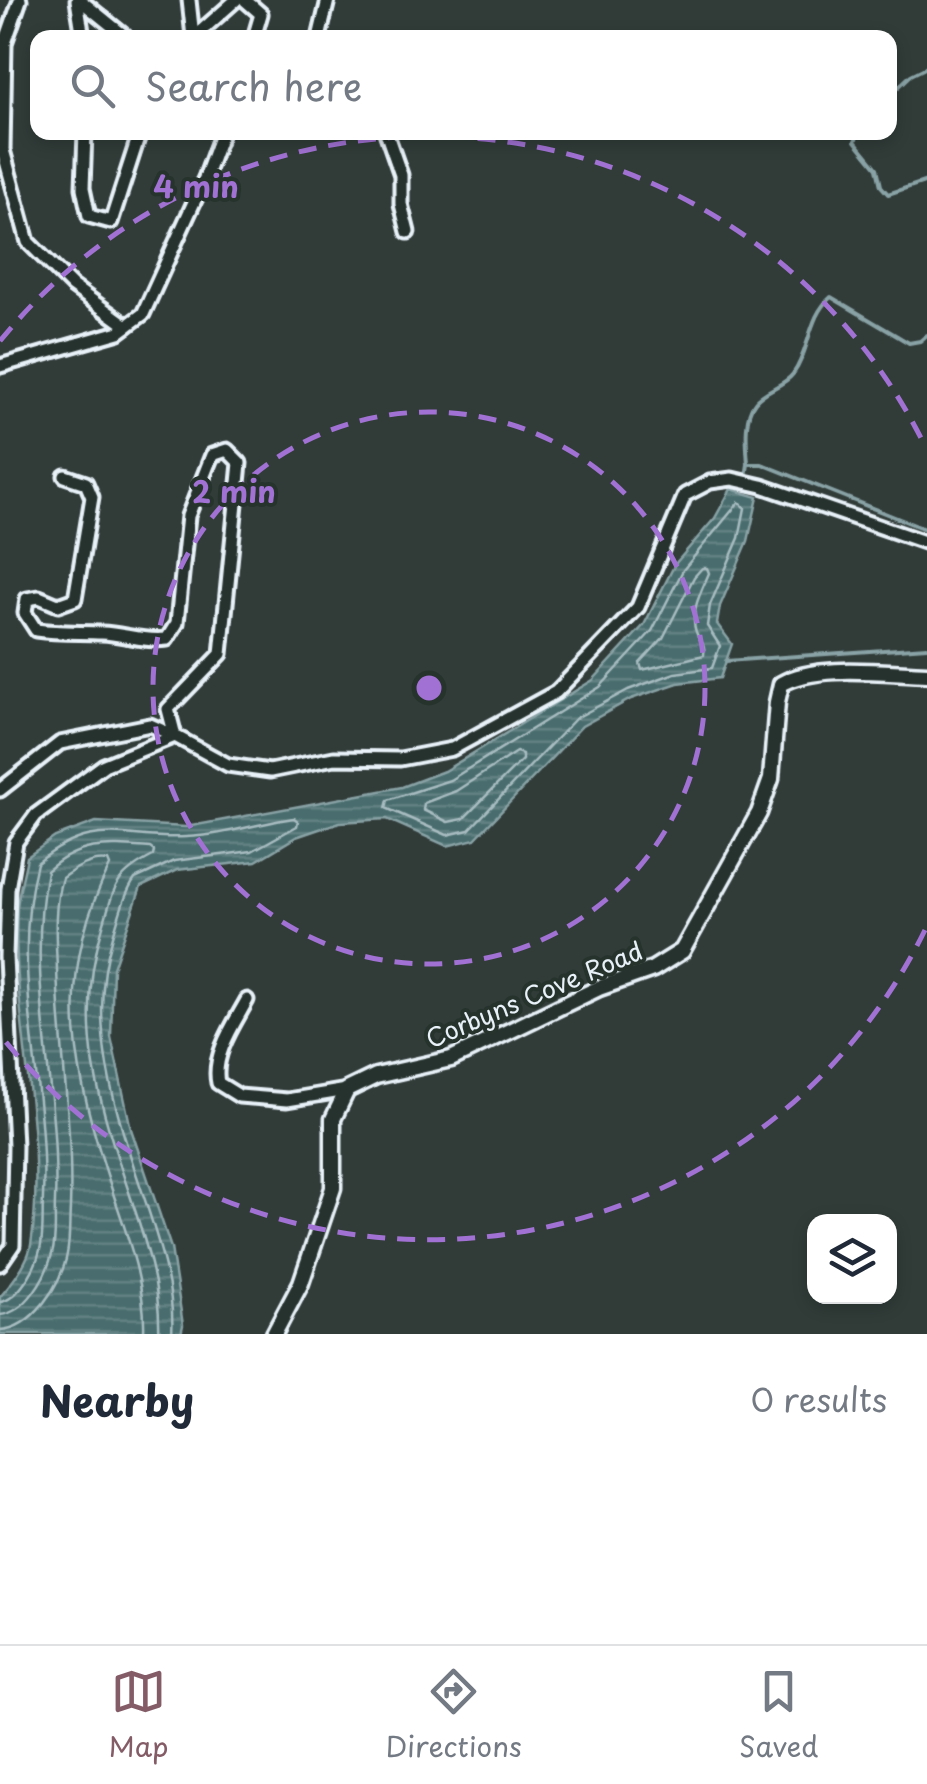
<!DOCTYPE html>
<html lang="en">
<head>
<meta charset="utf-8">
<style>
  body { margin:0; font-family:"Playpen Sans",sans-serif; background:#f2f2f3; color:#1f2937 }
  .controls { position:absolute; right:30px; bottom:30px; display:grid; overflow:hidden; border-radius:20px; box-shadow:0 5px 15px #0003 }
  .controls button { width:90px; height:90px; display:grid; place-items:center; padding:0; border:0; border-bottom:2px solid #e0e1e3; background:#fff; color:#1f2937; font:50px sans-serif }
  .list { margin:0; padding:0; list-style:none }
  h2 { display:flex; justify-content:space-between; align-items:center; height:130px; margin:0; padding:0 40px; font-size:42px }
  h2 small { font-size:32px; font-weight:400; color:#747a83 }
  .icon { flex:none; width:55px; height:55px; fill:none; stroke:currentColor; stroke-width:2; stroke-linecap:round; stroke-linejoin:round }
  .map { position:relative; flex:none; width:927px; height:1334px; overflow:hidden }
  .search { position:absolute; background:#fff; box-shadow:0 5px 15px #0003; left:30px; right:30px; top:30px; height:110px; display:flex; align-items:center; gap:25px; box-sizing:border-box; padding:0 35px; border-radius:20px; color:#747a83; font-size:38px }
  .sheet { height:310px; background:#fff }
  nav { display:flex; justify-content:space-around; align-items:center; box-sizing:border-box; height:140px; border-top:2px solid #e0e1e3; background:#fff; font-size:28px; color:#747a83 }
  nav a { display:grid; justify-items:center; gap:5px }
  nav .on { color:#845c67 }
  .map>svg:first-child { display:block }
  .water { fill:url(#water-rules); stroke:#89a2a5; stroke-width:2.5 }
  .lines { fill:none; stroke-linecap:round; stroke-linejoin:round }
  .shore { stroke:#a8bcc1; stroke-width:2.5 }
  .stream { stroke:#89a2a5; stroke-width:4 }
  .minor-casing { stroke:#e8f1f8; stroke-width:19 }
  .major-casing { stroke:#e8f1f8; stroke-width:21 }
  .minor { stroke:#26332d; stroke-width:11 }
  .major { stroke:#26332d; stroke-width:14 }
  .ring { fill:none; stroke:#a171d3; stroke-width:5; stroke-dasharray:18 12 }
  .labels { text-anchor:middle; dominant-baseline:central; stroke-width:8; stroke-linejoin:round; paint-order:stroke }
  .street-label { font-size:25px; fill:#e8f1f8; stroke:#26332d }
  .centre { fill:#a171d3; stroke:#26332d; stroke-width:5 }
  .ring-label { font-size:30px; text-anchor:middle; font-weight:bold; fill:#a171d3; stroke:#26332d; stroke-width:8; stroke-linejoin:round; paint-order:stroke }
</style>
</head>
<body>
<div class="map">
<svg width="927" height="1334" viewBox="0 0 927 1334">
  <defs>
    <pattern id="water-rules" width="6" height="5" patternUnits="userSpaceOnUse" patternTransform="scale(2.5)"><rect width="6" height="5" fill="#496d6e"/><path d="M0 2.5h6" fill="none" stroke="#638283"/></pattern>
  </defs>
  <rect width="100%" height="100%" fill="#313c39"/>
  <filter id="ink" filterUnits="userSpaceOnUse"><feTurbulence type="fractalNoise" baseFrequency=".01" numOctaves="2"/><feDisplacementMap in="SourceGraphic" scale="20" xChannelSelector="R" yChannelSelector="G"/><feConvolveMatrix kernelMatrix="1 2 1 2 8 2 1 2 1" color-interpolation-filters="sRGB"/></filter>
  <g filter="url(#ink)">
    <path class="water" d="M731,489l27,8 -10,44 -28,65 -3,18 15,20 -12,34 -42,5 -47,16 -49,27 -107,113 -28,7 -60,-27 -47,3 -44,15 -40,24 -79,9 -36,17 -28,81 -2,69 20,92 40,119 12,77 -2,9h-181v-37c12,-14 28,-34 31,-52 17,-107 -20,-227 -14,-336 1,-17 7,-35 10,-52l28,-20 41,-15 90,5 216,-40 42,-16 149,-91 51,-55 31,-61 40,-46z"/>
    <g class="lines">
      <g class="shore">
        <polygon points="739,502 745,508 739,538 710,605 707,626 720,646 712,668 675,673 628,690 576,718 469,830 447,835 386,808 388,800 450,780 600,687 652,631 683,570"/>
        <path d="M702,568h5l2,5c-7,17 -20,40 -13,59 4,11 10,11 8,23l-62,15 -2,-7 23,-25 31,-61z"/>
        <polygon points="516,752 522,754 522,760 463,819 448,822 423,810 424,803 456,791"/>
        <path d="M0,1302c18,-2 36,-34 40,-52 4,-16 2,-36 3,-53 5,-110 -34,-226 -6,-334 59,-47 84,-23 149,-26 36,-1 73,-14 108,-19l4,3 -1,5 -45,25 -78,10 -39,18c-11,16 -16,38 -22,57 -29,91 5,183 34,270 13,40 28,86 25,128"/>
        <path d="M0,1315c26,-2 46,-38 52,-61 5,-16 2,-37 3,-53 5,-110 -30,-222 -8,-330 33,-30 63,-26 103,-23l4,3 -1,5c-39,20 -38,30 -50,70 -31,98 -3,181 29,275 14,42 29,88 27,133"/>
        <path d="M0,1330c32,-1 62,-46 67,-76 3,-14 2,-31 3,-46 3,-79 -10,-159 -13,-238 -1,-32 -4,-62 5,-92 12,-9 31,-20 46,-17l2,5c-59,114 -35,212 3,327 15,45 33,92 31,141"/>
      </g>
      <g class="stream">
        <polyline points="890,95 911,75 927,67"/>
        <polyline points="859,132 855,141 877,168 881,186 888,194 927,181"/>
        <path d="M748,464c-1,-17 -5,-47 7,-62 9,-12 29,-16 38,-28 17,-23 15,-58 38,-77l78,46 11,-2 7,-6"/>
        <polyline points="746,477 748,464 762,464 927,530"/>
        <polyline points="726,661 927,647"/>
      </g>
      <g class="minor-casing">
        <g id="minor">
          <polyline points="20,0 5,43 3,150 28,242 72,286 127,326"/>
          <polyline points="77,0 83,38"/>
          <polyline points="80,0 127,38"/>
          <polyline points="189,0 193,37"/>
          <polyline points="245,0 261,14 254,38"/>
          <polyline points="193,38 236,0"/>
          <polyline points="319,38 328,0"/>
          <polyline points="85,132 83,188 89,216 111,222 140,132"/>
          <polyline points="386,132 401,175 401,204 408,232"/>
          <polyline points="0,366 119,332 143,314 205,178 222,132"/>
          <path d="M0,790l60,-47 90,-18 25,11 -7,-27 53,-55 19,-191 -13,-13 -15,5 -24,61 -11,107 -10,16c-23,3 -43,-5 -65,-6 -23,-1 -44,0 -66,-3l-11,-17 2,-14 12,-2 19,8 17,-6 17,-102 -6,-14 -21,-7"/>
          <path d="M247,1000c-13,24 -35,55 -29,83l21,13 48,4 60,-10"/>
          <polyline points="0,1264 13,1245 15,1146 6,957 8,889 16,842 36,815 104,765 175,736 228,765 270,771 334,758 400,759 452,749 556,692 638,607 685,495 710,482 732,479 762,486 927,543"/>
        </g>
      </g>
      <g class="major-casing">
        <path id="major" d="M274,1334l27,-51 32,-95v-69l14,-29 29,-14 75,-17 148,-71 54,-19 29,-18 77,-138 12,-34 6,-77 4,-18c36,-21 104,-11 146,-10"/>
      </g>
      <use href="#minor" class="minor"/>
      <use href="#major" class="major"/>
    </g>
  </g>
  <g class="ring">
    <circle cx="429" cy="688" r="276"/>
    <path d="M925 930A552 552 0 0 1 0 1035M0 341A552 552 0 0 1 925 446"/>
  </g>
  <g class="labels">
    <g class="street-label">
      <text transform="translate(534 994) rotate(-23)">Corbyns Cove Road</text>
    </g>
  </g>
  <circle cx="429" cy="688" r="15" class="centre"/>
  <g class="ring-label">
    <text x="196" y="198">4 min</text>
    <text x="234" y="503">2 min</text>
  </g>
</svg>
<div class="controls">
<button><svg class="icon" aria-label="layers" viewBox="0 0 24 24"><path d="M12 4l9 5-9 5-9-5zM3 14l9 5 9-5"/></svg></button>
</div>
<div class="search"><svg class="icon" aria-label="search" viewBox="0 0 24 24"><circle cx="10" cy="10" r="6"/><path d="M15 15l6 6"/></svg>Search here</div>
</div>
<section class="sheet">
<h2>Nearby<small>0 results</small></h2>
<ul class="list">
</ul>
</section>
<nav>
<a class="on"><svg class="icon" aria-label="map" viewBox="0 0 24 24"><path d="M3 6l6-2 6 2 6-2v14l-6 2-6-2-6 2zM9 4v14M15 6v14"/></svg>Map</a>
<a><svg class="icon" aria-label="directions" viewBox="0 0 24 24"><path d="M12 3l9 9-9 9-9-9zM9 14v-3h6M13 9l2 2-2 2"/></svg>Directions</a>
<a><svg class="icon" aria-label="saved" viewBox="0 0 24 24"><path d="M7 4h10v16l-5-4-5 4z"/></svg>Saved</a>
</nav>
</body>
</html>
